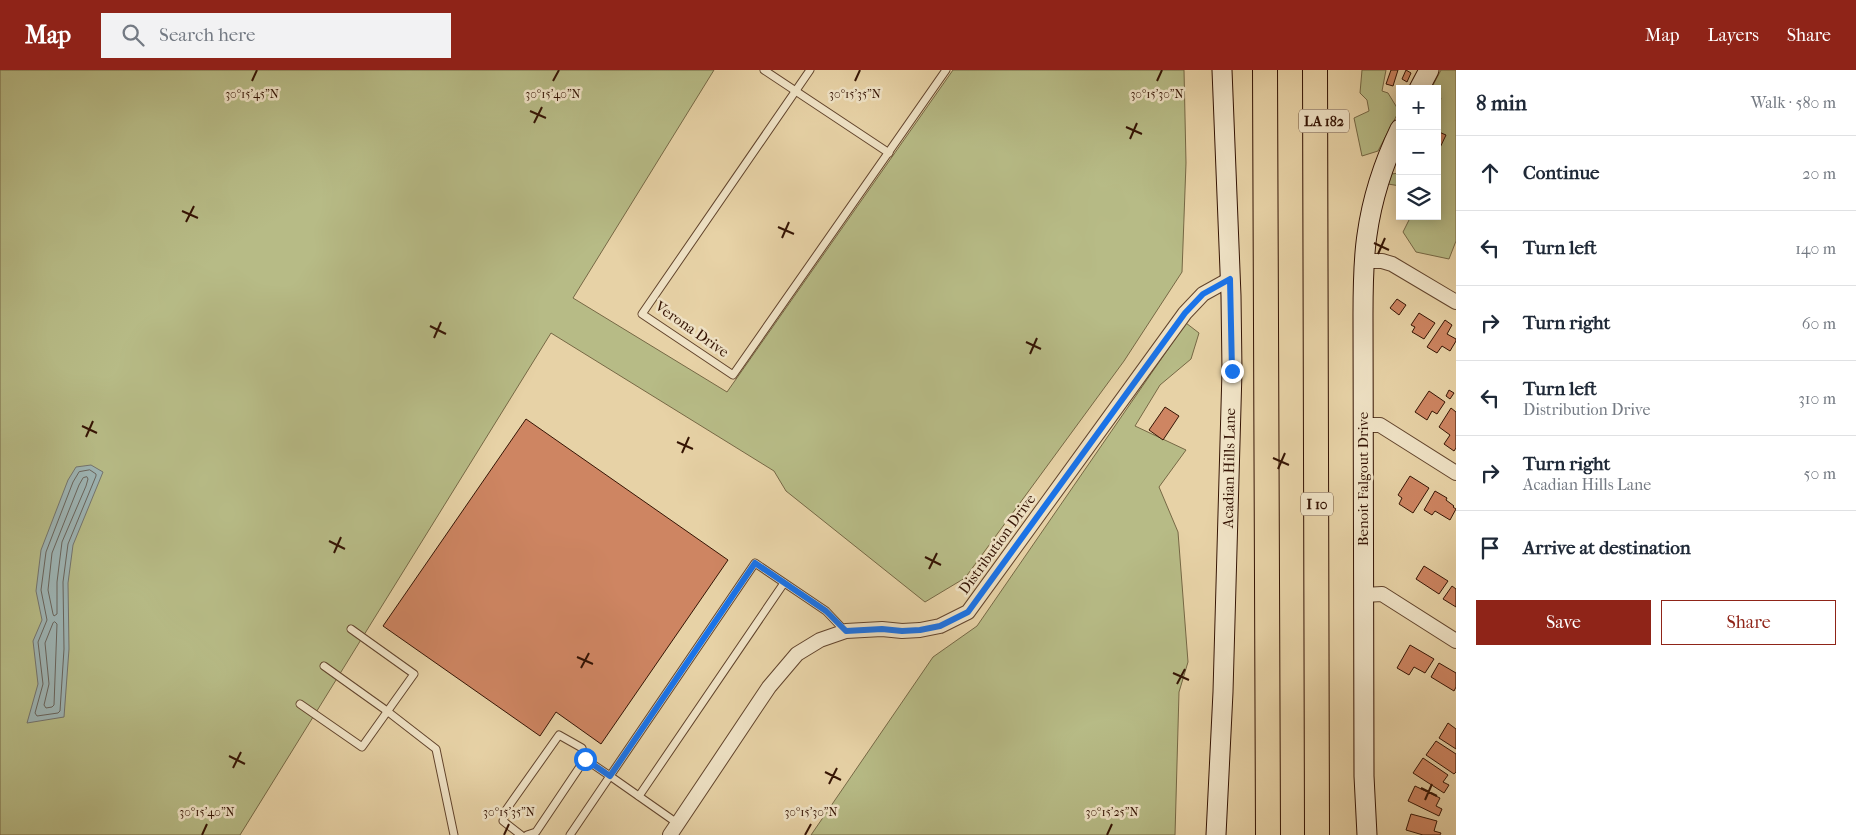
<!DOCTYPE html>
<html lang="en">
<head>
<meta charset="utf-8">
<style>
  body { margin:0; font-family:"IM FELL French Canon",serif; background:#f2f2f3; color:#1f2937 }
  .controls { position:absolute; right:15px; top:15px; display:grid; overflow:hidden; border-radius:0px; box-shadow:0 2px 12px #0003 }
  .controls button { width:45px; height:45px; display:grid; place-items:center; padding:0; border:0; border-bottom:1px solid #e0e1e3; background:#fff; color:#1f2937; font:25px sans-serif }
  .stop { position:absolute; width:15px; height:15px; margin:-11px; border:4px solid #1a73e8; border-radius:50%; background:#fff }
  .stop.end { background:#1a73e8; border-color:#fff; box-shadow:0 1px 5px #0008 }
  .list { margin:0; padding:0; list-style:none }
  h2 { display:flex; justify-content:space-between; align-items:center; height:65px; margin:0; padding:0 20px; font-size:21px }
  h2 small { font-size:16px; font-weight:400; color:#747a83 }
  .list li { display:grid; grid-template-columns:32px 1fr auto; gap:15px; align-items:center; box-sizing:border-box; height:75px; padding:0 20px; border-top:1px solid #e0e1e3 }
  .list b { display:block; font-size:19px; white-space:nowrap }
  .list p { margin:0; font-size:16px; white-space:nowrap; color:#747a83 }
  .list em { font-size:16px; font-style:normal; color:#747a83 }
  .actions { display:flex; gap:10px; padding:15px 20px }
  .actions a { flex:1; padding:11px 0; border:1px solid #8f2418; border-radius:0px; text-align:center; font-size:18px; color:#8f2418 }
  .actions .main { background:#8f2418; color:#fff }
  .icon { flex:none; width:28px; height:28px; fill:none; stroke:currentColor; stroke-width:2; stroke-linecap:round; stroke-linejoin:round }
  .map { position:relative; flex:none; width:1456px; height:765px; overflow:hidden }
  header { display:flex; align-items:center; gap:30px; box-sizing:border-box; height:70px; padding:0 25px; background:#8f2418; color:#fff }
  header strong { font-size:24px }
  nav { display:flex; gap:28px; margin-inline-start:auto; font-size:18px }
  .search { width:350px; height:45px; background:#f2f2f3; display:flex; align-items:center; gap:12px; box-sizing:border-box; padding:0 18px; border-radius:0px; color:#747a83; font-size:19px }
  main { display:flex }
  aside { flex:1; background:#fff }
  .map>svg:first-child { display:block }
  .green { fill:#b7bb86; stroke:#766845 }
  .water { fill:#9db4b4; stroke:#73746e }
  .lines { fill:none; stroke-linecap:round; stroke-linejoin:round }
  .shore { stroke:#69645c; stroke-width:1 }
  .building { fill:#ce8562; stroke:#351404 }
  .lane-casing { stroke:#62442c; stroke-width:9 }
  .street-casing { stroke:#62442c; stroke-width:16 }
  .secondary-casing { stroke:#351404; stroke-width:21 }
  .highway-casing { stroke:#351404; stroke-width:26 }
  .lane { stroke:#efe2c5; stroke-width:7 }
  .street { stroke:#efe2c5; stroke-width:14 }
  .secondary { stroke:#efe2c5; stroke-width:19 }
  .highway { stroke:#e7d2a6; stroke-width:24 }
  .route { stroke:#1a73e8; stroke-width:6 }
  .ticks { fill:none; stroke:#351404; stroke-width:2 }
  .labels { text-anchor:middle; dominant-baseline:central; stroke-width:5; stroke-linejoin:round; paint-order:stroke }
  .shield { fill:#efe2c5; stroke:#6d523e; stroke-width:1 }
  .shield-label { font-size:14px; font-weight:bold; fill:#351404 }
  .street-label { font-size:15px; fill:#351404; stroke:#efe2c5 }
  .ticks-label { font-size:12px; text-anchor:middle; fill:#351404; stroke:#efe2c5; stroke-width:5; stroke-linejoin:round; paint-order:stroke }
</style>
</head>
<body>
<header>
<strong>Map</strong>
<div class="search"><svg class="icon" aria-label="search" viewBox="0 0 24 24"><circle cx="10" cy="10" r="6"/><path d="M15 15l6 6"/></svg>Search here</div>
<nav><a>Map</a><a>Layers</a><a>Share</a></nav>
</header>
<main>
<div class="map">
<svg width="1456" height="765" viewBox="0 0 1456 765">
  <rect width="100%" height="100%" fill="#e7d2a6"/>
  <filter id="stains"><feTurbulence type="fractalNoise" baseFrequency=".004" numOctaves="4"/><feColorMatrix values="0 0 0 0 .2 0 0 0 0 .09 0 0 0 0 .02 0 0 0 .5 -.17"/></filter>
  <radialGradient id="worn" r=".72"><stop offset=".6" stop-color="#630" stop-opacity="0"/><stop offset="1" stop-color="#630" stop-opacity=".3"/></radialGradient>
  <g class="green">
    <polygon points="0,0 714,0 573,228 727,322 953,0 1184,0 1186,93 1182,202 1124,291 965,508 925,532 786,421 774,401 551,263 240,765 0,765"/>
    <polygon points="1362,0 1386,0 1382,21 1388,23 1399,41 1378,81 1362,86 1354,48 1369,41 1367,30 1360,23"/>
    <polygon points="1441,0 1456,0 1456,171 1449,189 1416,182 1403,162 1411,146 1437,146 1437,44 1441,28 1437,27 1437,19 1431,19"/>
    <polygon points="1400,103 1400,116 1388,114 1391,104"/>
    <polygon points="1186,253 1199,263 1191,289 1160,315 1135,356 1186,380 1159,417 1178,462 1188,592 1179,622 1175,765 811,765 933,587 977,556"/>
  </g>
  <polygon class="water" points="91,395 103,402 73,475 68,513 69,579 64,647 27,653 38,614 33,571 42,550 36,521 41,480 68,410 76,397"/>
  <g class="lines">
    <g class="shore">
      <polygon points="90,400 96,404 96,406 68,474 63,512 64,579 60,641 58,643 37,646 35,643 43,614 38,572 47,550 41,520 46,482 73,412 79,402"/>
      <polygon points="87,407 88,409 86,416 62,472 57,512 57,544 54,546 53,544 48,520 52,483 79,415 83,408"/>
      <polygon points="55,552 57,554 54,635 52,637 46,638 44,635 49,614 45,573 53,553"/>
    </g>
  </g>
  <g class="building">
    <polygon points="1391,0 1398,0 1393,16 1386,14"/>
    <polygon points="1406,0 1411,3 1407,12 1402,9"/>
    <polygon points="1439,62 1446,65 1437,84 1437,65"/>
    <polygon points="1397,229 1406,235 1399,245 1390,238"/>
    <polygon points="1419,243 1435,253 1424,269 1412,262 1415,257 1411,255"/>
    <polygon points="1445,250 1452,255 1447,264 1456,269 1456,271 1450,281 1442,276 1437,283 1427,277"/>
    <polygon points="1449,320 1454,323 1450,329 1446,326"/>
    <polygon points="1429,321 1445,332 1437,344 1432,341 1427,350 1415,342"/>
    <polygon points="1165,337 1179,346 1163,370 1149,360"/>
    <polygon points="1451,338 1456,342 1456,378 1454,381 1444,374 1450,365 1439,357"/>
    <polygon points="526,349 728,490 601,674 556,642 540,666 383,556"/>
    <polygon points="1410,406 1429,418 1413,443 1399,434 1402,428 1398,425"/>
    <polygon points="1435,421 1447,428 1446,430 1454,436 1453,437 1456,439 1450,450 1435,441 1432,445 1424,440"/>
    <polygon points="1424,496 1448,511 1439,524 1416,509"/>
    <polygon points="1452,516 1456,519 1456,537 1443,529"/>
    <polygon points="1410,575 1434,589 1425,603 1414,597 1409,605 1397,598"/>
    <polygon points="1439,593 1456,603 1456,617 1454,621 1431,607"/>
    <polygon points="1448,653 1456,659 1456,679 1439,668"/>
    <polygon points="1436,671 1456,684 1456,702 1454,704 1426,685"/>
    <polygon points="1423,688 1448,705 1443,712 1449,715 1444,723 1413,703"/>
    <polygon points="1415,716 1440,728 1436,736 1442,739 1439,746 1408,731"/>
    <polygon points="1411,744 1437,751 1434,761 1441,763 1440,765 1423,765 1406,760"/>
  </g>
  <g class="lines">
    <g class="lane-casing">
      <g id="lane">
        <polyline points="764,0 889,83"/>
        <polyline points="810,0 642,244 733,305 946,0"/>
        <polyline points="324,596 387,641 436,679 454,765"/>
        <polyline points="300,634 362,677 414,604 351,559"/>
        <polyline points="639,726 784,513"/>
        <polyline points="677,753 610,706 755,493 826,541 845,561"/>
        <polyline points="521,765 503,751 506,740 559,665 582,678 585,689 610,706 570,765"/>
        <polyline points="527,765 536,762 585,689"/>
      </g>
    </g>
    <g class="street-casing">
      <g id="street">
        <polyline points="1364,191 1382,191 1392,194 1456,232"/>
        <polyline points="1364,355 1380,355 1456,403"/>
        <polyline points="1364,525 1382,524 1456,571"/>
        <polyline points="670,765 769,617 797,584 820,570 846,561 882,559 902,561 920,560 940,556 968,542 1185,243 1203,224 1230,209"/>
      </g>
    </g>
    <g class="secondary-casing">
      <g id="secondary">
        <polyline points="1419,19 1429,0"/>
        <polyline points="1216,765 1223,622 1232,301 1231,226 1222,0"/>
        <path d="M1367,765l-3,-59 -1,-461c0,-27 0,-54 4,-80 5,-36 17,-73 33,-106"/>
      </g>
    </g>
    <g class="highway-casing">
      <g id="highway">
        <polyline points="1265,0 1268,765"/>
        <polyline points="1315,0 1317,765"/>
      </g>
    </g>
    <use href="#lane" class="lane"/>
    <use href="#street" class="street"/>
    <use href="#secondary" class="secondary"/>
    <use href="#highway" class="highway"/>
  </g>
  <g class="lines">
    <polyline class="route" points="585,689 610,706 755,493 826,541 846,561 882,559 902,561 920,560 940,556 968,542 1185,243 1203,224 1230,209 1232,301"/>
  </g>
  <path class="ticks" d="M252,11l5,-11M553,11l6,-11M855,11l5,-11M1157,11l5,-11M530,41l16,7M534,53l8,-16M1126,57l16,7M1130,69l7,-16M182,141l16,7M186,152l8,-16M778,157l16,7M782,168l7,-16M1374,173l15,7M1378,184l7,-16M430,256l16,8M434,268l7,-16M1026,272l15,7M1030,284l7,-16M82,356l15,7M86,367l7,-16M677,372l16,7M682,383l7,-16M1273,388l16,7M1278,399l7,-16M329,471l16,8M334,483l7,-16M925,487l16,8M929,499l8,-16M577,587l16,7M581,598l8,-15M1173,603l16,7M1177,614l8,-15M229,686l16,8M233,698l8,-16M825,702l16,8M829,714l8,-16M1421,718l16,8M1425,730l7,-16M202,765l5,-11M504,765l5,-11M805,765l6,-11M1107,765l5,-11"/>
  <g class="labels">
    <g class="shield">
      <rect x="1299" y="39.5" width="50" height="23" rx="4"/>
      <rect x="1301" y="422.5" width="32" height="23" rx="4"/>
    </g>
    <g class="shield-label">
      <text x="1324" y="51">LA 182</text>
      <text x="1317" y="434">I 10</text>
    </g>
    <g class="street-label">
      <text transform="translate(692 259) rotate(35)">Verona Drive</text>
      <text transform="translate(1229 398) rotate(-89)">Acadian Hills Lane</text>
      <text transform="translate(1363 409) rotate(-90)">Benoit Falgout Drive</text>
      <text transform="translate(997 474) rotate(-54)">Distribution Drive</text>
    </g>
  </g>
  <g class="ticks-label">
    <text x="252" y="28">30°15'45"N</text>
    <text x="553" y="28">30°15'40"N</text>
    <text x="855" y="28">30°15'35"N</text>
    <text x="1157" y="28">30°15'30"N</text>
    <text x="1112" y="746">30°15'25"N</text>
    <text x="207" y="746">30°15'40"N</text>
    <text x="509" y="746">30°15'35"N</text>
    <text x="811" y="746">30°15'30"N</text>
  </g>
  <rect width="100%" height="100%" filter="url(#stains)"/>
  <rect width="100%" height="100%" fill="url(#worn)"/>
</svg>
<div class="controls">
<button>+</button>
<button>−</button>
<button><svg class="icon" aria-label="layers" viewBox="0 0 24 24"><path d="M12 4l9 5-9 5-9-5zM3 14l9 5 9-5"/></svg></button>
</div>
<div class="stop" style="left:585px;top:689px"></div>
<div class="stop end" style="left:1232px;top:301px"></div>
</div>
<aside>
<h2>8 min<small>Walk · 580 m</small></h2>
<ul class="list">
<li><svg class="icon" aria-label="ahead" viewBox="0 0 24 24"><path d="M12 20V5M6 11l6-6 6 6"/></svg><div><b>Continue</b></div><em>20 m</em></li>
<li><svg class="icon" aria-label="left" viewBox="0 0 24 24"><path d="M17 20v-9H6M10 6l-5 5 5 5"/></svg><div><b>Turn left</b></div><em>140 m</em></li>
<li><svg class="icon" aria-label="right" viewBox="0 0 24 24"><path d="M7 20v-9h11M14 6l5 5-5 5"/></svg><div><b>Turn right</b></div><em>60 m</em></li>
<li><svg class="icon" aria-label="left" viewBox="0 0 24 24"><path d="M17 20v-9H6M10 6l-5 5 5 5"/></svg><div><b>Turn left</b><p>Distribution Drive</p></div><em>310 m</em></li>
<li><svg class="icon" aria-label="right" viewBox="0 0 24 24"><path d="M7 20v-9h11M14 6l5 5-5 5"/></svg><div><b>Turn right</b><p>Acadian Hills Lane</p></div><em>50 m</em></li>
<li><svg class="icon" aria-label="arrive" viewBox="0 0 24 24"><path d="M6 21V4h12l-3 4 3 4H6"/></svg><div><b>Arrive at destination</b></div></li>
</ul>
<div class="actions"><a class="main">Save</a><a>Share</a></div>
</aside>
</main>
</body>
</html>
